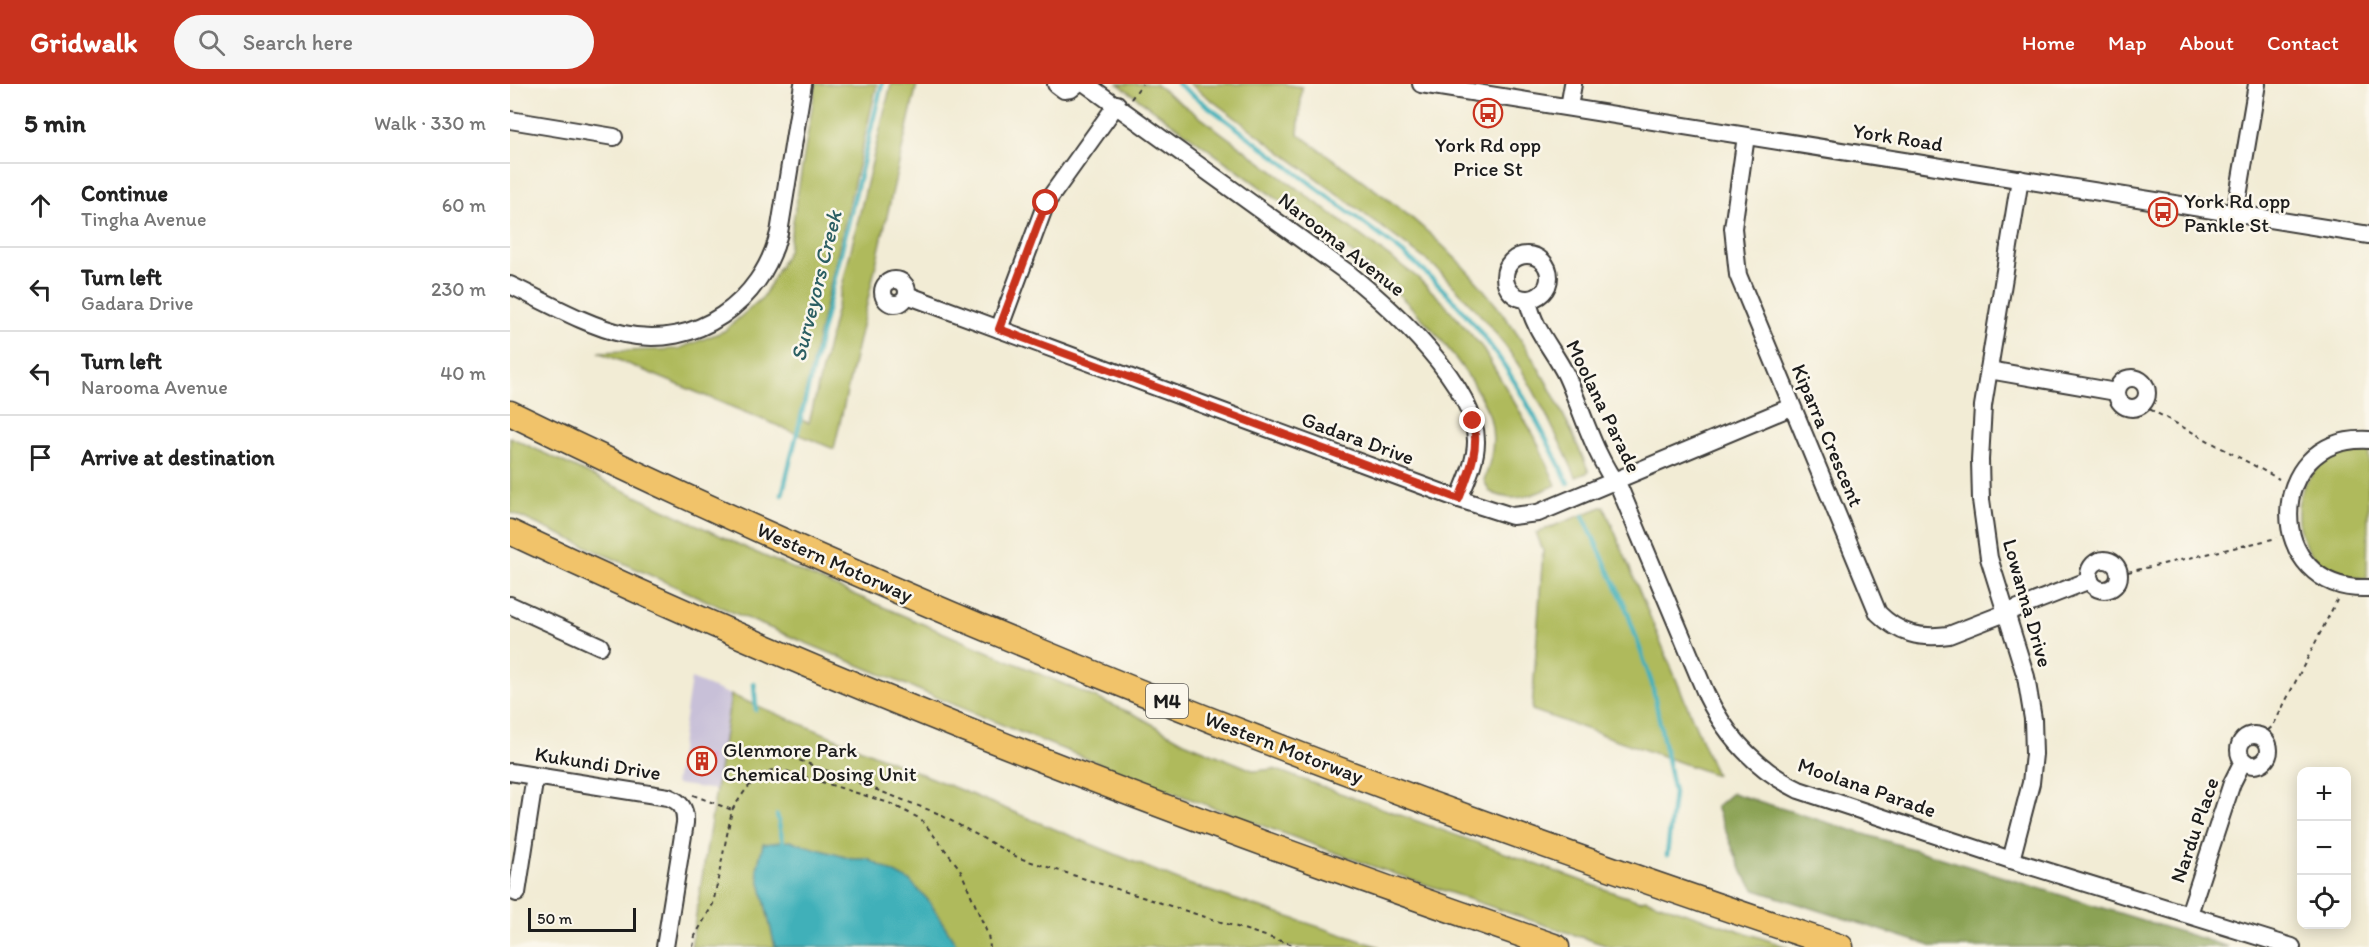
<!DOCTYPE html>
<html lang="en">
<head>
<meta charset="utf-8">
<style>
  body { margin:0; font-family:Itim,sans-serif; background:#f6f6f6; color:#222 }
  .controls { position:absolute; right:18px; bottom:18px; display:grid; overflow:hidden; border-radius:12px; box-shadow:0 3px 15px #0003 }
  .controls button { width:54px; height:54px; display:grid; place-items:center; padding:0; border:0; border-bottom:2px solid #e0e0e0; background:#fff; color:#222; font:30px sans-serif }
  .scale { position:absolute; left:18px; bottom:15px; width:108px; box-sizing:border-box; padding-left:6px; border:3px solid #1c1c1c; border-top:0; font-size:16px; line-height:21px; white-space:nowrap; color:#1c1c1c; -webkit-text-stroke:4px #fbf7ec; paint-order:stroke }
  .stop { position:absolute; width:18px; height:18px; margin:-14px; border:4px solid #c8321e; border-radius:50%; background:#fff }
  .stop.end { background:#c8321e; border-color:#fff; box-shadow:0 2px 6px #0008 }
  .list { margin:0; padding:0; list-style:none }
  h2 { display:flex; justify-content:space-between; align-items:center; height:78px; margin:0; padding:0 24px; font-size:26px }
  h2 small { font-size:20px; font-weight:400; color:#767676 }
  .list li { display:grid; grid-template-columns:39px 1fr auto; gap:18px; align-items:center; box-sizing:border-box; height:84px; padding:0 24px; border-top:2px solid #e0e0e0 }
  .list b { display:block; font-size:22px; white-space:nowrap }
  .list p { margin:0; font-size:20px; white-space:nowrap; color:#767676 }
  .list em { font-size:20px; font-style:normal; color:#767676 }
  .icon { flex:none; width:33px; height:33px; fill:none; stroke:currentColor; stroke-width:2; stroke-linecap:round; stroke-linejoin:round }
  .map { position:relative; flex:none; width:1859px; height:863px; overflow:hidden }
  header { display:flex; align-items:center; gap:36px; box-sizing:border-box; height:84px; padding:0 30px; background:#c8321e; color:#fff }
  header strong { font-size:28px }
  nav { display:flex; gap:33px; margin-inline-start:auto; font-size:21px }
  .search { width:420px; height:54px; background:#f6f6f6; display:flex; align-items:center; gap:15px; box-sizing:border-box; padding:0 21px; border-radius:33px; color:#767676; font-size:22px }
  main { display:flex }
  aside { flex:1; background:#fff }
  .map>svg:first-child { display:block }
  .industrial { fill:#c8c0d8 }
  .green { fill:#afba5c; stroke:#666b3c; stroke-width:1.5 }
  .forest { fill:#8ba254; stroke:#545f38; stroke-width:1.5 }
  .water { fill:#40b0b9; stroke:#2e666a; stroke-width:1.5 }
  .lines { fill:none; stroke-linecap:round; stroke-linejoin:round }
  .stream { stroke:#40b0b9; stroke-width:4.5 }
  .building { fill:#d79bd4 }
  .minor-casing { stroke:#3c3b38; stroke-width:20 }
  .highway-casing { stroke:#3c3b38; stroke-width:27 }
  .path { stroke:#3c3b38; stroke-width:2; stroke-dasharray:4.5 4.5; stroke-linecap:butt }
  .minor { stroke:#fff; stroke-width:16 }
  .highway { stroke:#f1c36a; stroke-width:24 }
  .route { stroke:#c8321e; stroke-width:8 }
  .labels { text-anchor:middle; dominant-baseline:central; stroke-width:5; stroke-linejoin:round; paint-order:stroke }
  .shield { fill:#fbf7ec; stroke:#5f5e5a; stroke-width:1.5 }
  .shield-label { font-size:20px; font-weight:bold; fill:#1c1c1c }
  .street-label { font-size:21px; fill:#1c1c1c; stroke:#fbf7ec }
  .poi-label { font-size:21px; fill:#1c1c1c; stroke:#fbf7ec; text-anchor:start }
  .water-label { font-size:22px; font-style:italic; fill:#2c5f63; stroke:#fbf7ec }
</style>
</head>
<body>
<header>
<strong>Gridwalk</strong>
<div class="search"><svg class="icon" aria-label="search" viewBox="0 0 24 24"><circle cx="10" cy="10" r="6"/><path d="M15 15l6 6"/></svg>Search here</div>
<nav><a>Home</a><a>Map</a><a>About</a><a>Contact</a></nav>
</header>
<main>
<aside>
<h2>5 min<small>Walk · 330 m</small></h2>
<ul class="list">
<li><svg class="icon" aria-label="ahead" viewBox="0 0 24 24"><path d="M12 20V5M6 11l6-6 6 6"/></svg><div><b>Continue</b><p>Tingha Avenue</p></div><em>60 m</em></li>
<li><svg class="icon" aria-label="left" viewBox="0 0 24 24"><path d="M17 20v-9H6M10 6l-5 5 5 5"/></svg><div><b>Turn left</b><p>Gadara Drive</p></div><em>230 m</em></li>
<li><svg class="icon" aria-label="left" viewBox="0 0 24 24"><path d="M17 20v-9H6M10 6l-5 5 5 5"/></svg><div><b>Turn left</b><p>Narooma Avenue</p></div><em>40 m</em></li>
<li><svg class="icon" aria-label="arrive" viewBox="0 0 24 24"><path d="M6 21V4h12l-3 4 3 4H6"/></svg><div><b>Arrive at destination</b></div></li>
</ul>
</aside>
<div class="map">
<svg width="1859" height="863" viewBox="0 0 1859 863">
  <rect width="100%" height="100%" fill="#fbf7ec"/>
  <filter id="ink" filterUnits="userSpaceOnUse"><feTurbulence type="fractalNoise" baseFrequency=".0167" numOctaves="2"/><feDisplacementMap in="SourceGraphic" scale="12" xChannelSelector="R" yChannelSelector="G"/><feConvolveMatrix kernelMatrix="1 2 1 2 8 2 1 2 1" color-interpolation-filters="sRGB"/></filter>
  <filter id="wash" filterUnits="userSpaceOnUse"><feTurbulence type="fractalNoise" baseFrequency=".008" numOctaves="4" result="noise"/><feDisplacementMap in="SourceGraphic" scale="24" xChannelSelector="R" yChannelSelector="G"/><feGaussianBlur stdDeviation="1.35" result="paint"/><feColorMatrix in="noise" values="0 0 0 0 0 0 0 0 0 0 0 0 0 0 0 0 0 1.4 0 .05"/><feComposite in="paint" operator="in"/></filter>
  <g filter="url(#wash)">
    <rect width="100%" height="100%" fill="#f2ecd5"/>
    <polygon class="industrial" points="181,595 221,611 206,706 165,700"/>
    <g class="green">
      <polygon points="306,0 367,0 289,335 299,339 381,0 407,0 324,365 89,268 168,265 214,247 253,213 278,167"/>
      <path d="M608,0h37l262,193 25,24 39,45 54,91 21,48c-23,10 -43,20 -67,6l-5,-11c8,-20 12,-41 6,-62 -5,-16 -15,-31 -24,-45 -31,-46 -70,-83 -113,-119z"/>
      <path d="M680,0h93l19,3 -4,47c41,30 83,58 122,91 82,71 128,148 169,247l-13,5c-15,-33 -31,-66 -49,-98 -24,-42 -59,-79 -93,-113z"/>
      <polygon points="0,353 247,469 626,631 674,658 745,687 764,685 1108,810 1130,817 1135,815 1278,863 1101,863 1017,835 859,781 656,706 507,647 224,529 0,428"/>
      <path d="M1850,365l9,1 -2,129c-88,-2 -94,-119 -7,-130z"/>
      <polygon points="1094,422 1206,691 1022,626 1033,466 1026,449"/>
      <polygon points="221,611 675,799 870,863 181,863"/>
    </g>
    <polygon class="forest" points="1222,709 1719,863 1424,863 1245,806 1233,790 1206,723"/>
    <polygon class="water" points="280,757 342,775 358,775 400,797 419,817 448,863 265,863 247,785 253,760"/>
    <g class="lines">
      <g class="stream">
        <path d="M668,0l220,165c85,68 124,138 170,234"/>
        <polyline points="272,411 372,0"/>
        <polyline points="1073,432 1115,521 1142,600 1164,709 1157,771"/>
        <polyline points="244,599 246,626"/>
        <polyline points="267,731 274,763"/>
      </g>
    </g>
    <g id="blocks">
      <polygon class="building" points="185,669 201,672 199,684 183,682"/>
    </g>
  </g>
  <g filter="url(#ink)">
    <use href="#blocks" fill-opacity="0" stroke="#3c3b38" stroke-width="1.5"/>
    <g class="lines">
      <g class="minor-casing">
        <g id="minor">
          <polyline points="546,0 554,6 561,5 567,0"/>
          <path d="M576,0l262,189c42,34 129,112 128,169 0,19 -10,39 -17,57"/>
          <polyline points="911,0 1859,151"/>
          <polyline points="1059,23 1063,0"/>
          <polyline points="0,36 104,53"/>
          <path d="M1236,52l-13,92 5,47 140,338c21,21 42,26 71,22l141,-55"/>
          <polyline points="1725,130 1747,0"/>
          <circle cx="1017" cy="193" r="22"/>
          <circle cx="385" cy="208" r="12"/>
          <path d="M0,201c34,16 77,41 114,49 72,16 138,-32 155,-101l24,-149"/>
          <polyline points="397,211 949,415 1002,432 1028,429 1281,323"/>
          <path d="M1018,216c5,29 25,49 38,75 17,37 28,81 54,114l87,207c20,41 51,74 92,94l212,70 281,87"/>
          <polyline points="489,245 536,119 607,20"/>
          <polyline points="1479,286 1606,308"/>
          <circle cx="1622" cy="309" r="15"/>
          <path d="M1859,356c-106,-6 -107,153 0,148"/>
          <circle cx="1594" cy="491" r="15"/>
          <polyline points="0,521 90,562"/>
          <circle cx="1744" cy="666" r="15"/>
          <path d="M0,688l158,25c13,5 18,12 17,26l-20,124"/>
          <polyline points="1501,776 1521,699 1524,670 1523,635 1516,593 1479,474 1471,416 1470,376 1473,322 1510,95"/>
          <polyline points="7,809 25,692"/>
          <polyline points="1679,830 1722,699 1733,677"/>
        </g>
      </g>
      <g class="highway-casing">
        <g id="highway">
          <path d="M0,329c429,210 877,384 1331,534"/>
          <path d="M0,448c340,161 691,293 1047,415"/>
        </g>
      </g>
      <g class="path">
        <polyline points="621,15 632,0"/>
        <polyline points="1632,321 1769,395"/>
        <polyline points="1609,490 1767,454"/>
        <polyline points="1751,652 1763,642 1827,516"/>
        <polyline points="281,673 427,729 509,774 790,863"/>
        <polyline points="183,711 222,726"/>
        <path d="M183,863l2,-11 18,-32 19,-94c12,-18 27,-44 51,-40l106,33 32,16 39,50 28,66 2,12"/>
      </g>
      <use href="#minor" class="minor"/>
      <use href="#highway" class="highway"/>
    </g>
  </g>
  <g class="lines" filter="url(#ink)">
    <path class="route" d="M536,119l-47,126 460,170c10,-26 21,-50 14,-78"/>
  </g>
  <defs>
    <g id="bus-ring" transform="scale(1.5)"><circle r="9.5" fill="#fbf7ec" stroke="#c8321e" stroke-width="1.5"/><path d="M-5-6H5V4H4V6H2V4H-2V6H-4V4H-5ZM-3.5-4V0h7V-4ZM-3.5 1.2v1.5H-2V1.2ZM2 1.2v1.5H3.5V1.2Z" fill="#c8321e"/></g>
    <g id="building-ring" transform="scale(1.5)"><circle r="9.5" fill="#fbf7ec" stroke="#c8321e" stroke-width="1.5"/><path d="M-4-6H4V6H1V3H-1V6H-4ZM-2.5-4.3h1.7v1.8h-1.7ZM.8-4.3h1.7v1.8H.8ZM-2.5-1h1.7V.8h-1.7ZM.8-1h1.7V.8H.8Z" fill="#c8321e"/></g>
  </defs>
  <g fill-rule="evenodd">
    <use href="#bus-ring" x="978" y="29"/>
    <use href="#bus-ring" x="1653" y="128"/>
    <use href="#building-ring" x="192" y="677"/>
  </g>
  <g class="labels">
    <rect class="shield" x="636" y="600" width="42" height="34" rx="4.5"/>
    <g class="shield-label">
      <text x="657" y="617">M4</text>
    </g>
    <g class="street-label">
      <text transform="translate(1388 53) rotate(9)">York Road</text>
      <text transform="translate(832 160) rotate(38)">Narooma Avenue</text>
      <text transform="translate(1094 322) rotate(64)">Moolana Parade</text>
      <text transform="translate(1318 351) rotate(67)">Kiparra Crescent</text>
      <text transform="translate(848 354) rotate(20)">Gadara Drive</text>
      <text transform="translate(325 478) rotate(24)">Western Motorway</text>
      <text transform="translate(1518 519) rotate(74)">Lowanna Drive</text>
      <text transform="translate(774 663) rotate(21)">Western Motorway</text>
      <text transform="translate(88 679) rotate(9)">Kukundi Drive</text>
      <text transform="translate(1357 703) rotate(19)">Moolana Parade</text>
      <text transform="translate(1684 746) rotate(-71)">Nardu Place</text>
    </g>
    <g class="poi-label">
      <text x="978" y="60" text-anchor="middle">York Rd opp<tspan x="978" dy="24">Price St</tspan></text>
      <text x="1674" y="116">York Rd opp<tspan x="1674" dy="24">Pankle St</tspan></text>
      <text x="213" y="665">Glenmore Park<tspan x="213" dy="24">Chemical Dosing Unit</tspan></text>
    </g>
    <g class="water-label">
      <text transform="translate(306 202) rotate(-76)">Surveyors Creek</text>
    </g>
  </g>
</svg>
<div class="controls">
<button>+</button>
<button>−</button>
<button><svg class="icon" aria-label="locate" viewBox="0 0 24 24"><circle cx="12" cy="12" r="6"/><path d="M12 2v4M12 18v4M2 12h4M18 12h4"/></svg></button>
</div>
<div class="scale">50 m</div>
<div class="stop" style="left:536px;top:119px"></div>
<div class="stop end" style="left:963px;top:337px"></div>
</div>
</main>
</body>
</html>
